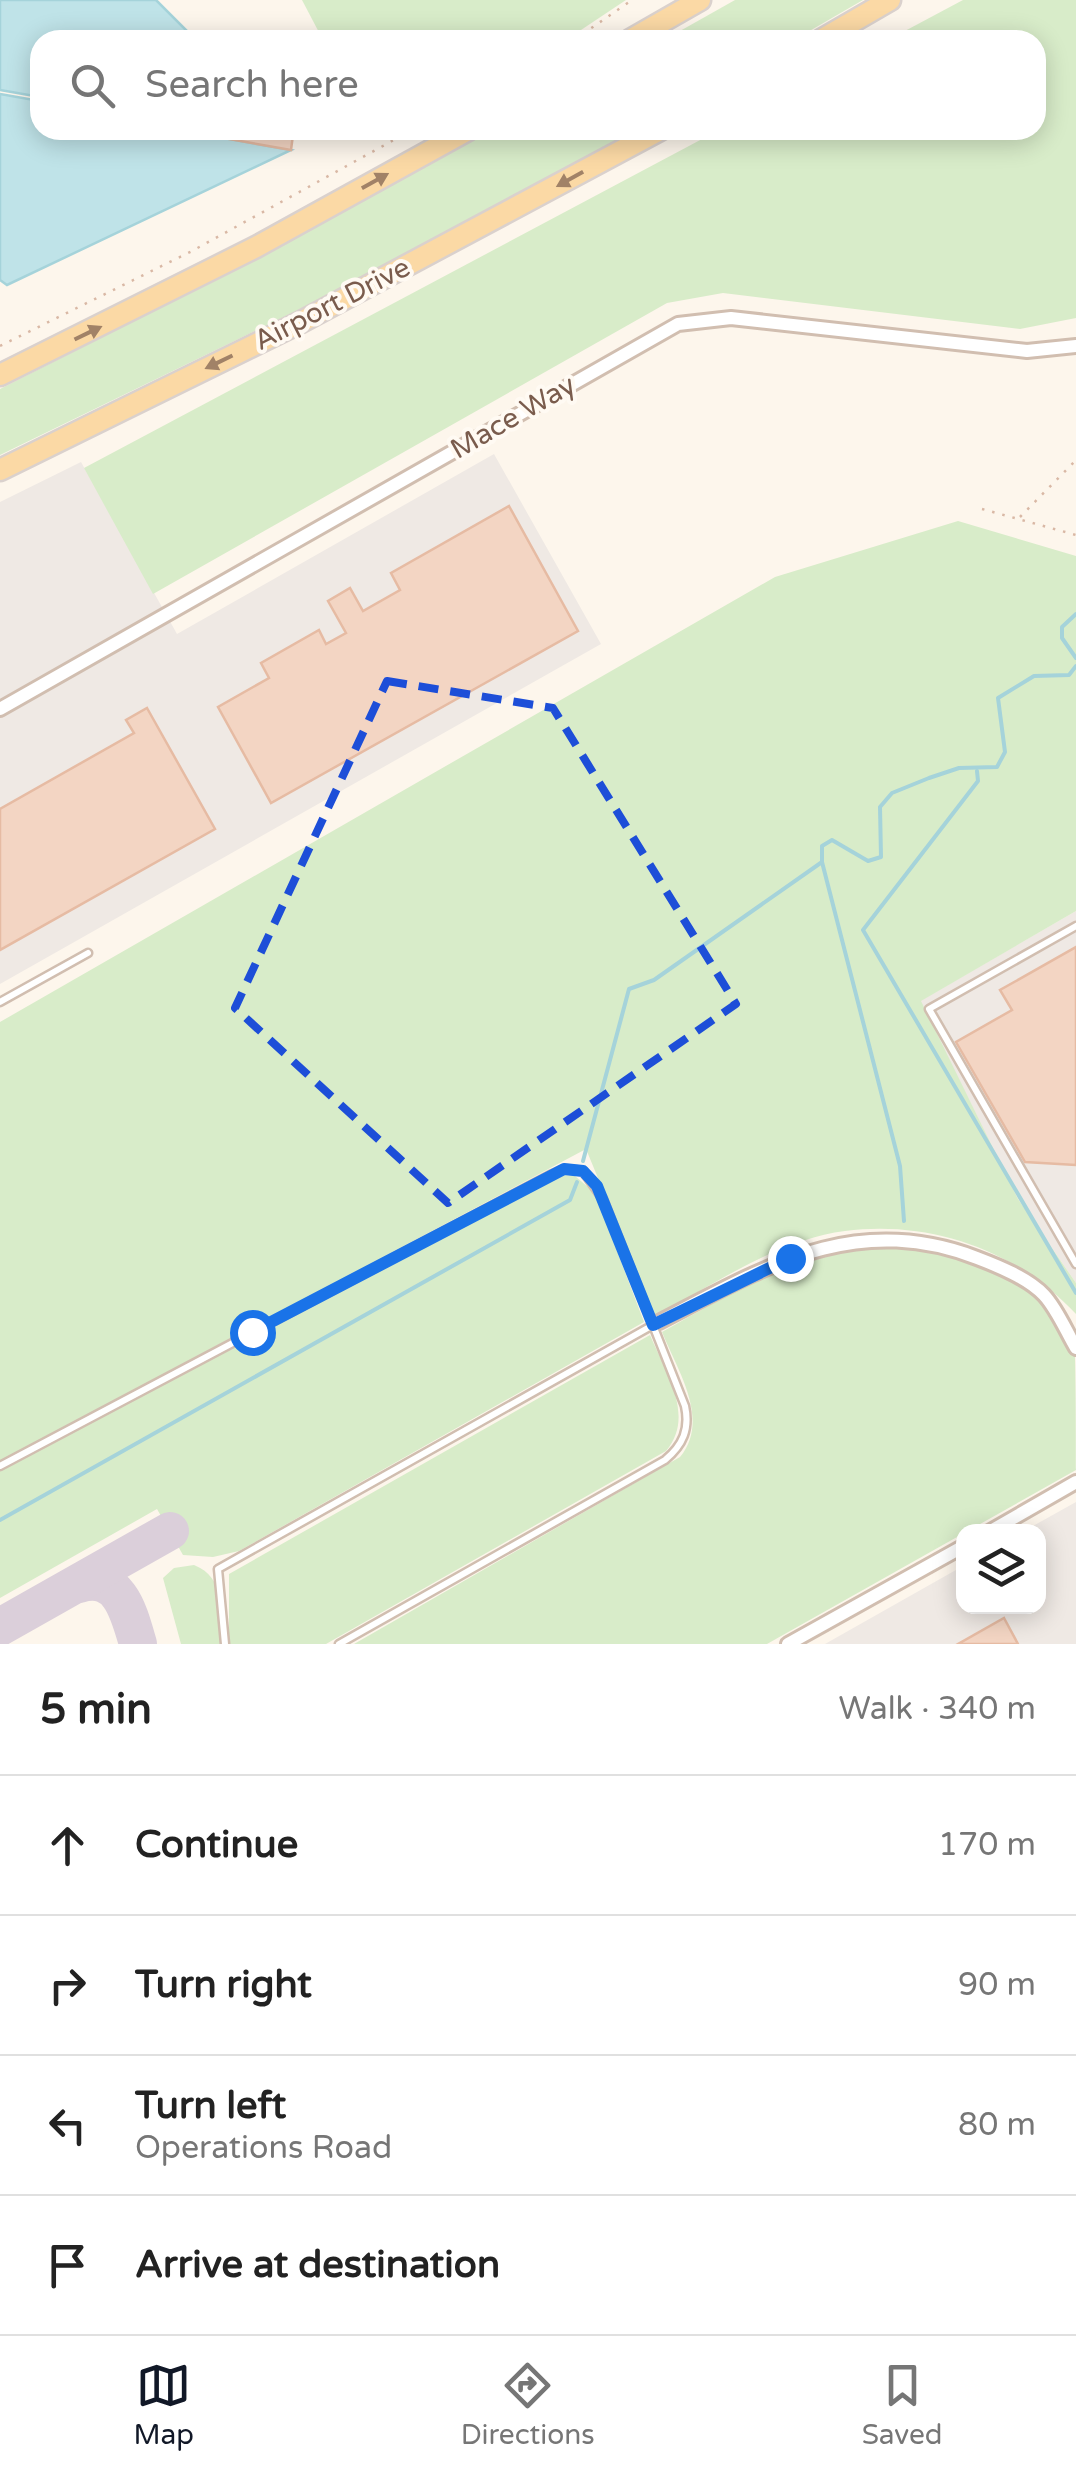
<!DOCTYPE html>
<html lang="en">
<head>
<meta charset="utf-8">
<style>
  body { margin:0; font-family:"Varela Round",sans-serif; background:#f6f6f6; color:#222 }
  .controls { position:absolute; right:30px; bottom:30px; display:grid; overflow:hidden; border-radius:20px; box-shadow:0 5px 25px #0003 }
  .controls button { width:90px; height:90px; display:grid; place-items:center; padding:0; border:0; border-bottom:2px solid #e0e0e0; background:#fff; color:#222; font:50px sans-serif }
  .stop { position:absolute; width:30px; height:30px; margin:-22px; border:8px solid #1a73e8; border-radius:50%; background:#fff }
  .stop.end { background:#1a73e8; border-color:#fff; box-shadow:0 2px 10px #0008 }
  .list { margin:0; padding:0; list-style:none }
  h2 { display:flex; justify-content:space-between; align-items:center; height:130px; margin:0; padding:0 40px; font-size:42px }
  h2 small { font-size:32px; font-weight:400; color:#767676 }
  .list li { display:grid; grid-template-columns:65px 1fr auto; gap:30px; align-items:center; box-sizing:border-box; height:140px; padding:0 40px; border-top:2px solid #e0e0e0 }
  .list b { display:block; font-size:38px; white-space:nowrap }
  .list p { margin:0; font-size:32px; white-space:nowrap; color:#767676 }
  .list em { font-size:32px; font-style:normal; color:#767676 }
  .icon { flex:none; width:55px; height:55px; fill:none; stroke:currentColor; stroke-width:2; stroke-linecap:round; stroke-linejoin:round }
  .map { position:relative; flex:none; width:1076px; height:1644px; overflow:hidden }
  .search { position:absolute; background:#fff; box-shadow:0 5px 25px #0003; left:30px; right:30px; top:30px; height:110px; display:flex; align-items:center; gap:25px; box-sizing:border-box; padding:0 35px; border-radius:30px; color:#767676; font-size:38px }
  .sheet { height:690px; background:#fff }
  nav { display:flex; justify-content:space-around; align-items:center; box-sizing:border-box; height:140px; border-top:2px solid #e0e0e0; background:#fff; font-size:28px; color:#767676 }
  nav a { display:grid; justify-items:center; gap:5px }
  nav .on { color:#111827 }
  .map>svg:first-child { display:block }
  .industrial { fill:#efe9e4 }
  .green { fill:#d8ecc9 }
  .water { fill:#bfe3e8; stroke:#a5d3da; stroke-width:2.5 }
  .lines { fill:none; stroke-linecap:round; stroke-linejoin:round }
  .stream { stroke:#a5d3da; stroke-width:4 }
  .taxiway { stroke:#dbcfda; stroke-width:38 }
  .building { fill:#f3d5c3; stroke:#e6bba3; stroke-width:2.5 }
  .service-casing { stroke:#d1beb0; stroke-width:11 }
  .minor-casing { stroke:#d1beb0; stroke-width:18 }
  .primary-casing { stroke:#dad1cd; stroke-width:25 }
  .path { stroke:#d9b8a5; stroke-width:2.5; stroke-dasharray:2.5 8; stroke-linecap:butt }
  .service { stroke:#fff; stroke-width:6 }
  .minor { stroke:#fff; stroke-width:12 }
  .primary { stroke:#fbd9a5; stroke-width:20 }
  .oneway { fill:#a18267 }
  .route { stroke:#1a73e8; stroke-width:12 }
  .marked { fill:none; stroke:#1d4ed8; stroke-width:8; stroke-dasharray:20 12; stroke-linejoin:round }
  .labels { text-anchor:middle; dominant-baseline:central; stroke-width:8; stroke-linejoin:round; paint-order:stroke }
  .street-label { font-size:28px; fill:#7a5c4d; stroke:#fffaf3 }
</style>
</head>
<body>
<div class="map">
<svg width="1076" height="1644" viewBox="0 0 1076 1644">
  <rect width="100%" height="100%" fill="#fdf6ec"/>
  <g class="industrial">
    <polygon points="494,454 601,644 0,984 0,502 81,462 177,634"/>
    <polygon points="1076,911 1076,1283 1018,1199 920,1001"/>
    <polygon points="1076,1502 1076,1644 825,1644 963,1566 964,1606 1038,1606 1038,1532 1024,1531"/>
  </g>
  <g class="green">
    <polygon points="302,0 626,0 566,40 323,40"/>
    <polygon points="735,0 863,0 794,40 664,40"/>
    <polygon points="963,0 1076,0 1076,318 1020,329 723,293 667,303 153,594 84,468 719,130 1036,130 1036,40 888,40"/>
    <polygon points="481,130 638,130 407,257 0,455 0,389 263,255"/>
    <path d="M958,521l118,35v355l-155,90 97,198 58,84v31c-59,-63 -144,-94 -231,-83 -66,8 -132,54 -190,85l-69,-167 -586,312v-439l775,-445z"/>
    <polygon points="564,1175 575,1176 595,1193 644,1322 239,1551 213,1557 183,1555 157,1509 0,1598 0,1471 423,1245"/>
    <path d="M894,1246c58,6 152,35 180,93 2,16 2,107 2,131l-309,174h-413l326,-187c31,-38 -3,-87 -18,-125 79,-44 140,-81 232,-86z"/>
    <path d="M650,1335c15,36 46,81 16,116l-340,193h-97v-70z"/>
    <path d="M194,1565c33,13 26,48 27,79h-40l-18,-66 11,-10z"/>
  </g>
  <g class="water">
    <polygon points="0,0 156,0 196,40 40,40 40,97 0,90"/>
    <polygon points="0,94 40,101 40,130 179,130 291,150 7,285 0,280"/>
  </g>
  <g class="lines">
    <g class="stream">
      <polyline points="1076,614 1062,627 1062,638 1076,658"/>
      <polyline points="977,771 978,781 863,930 1076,1293"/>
      <polyline points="822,862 900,1166 904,1221"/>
      <polyline points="583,1161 629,989 654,980 822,862 822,846 832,840 868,861 881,857 880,807 892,793 929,778 959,768 997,767 1005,752 998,698 1034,676 1069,675 1076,666"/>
      <polyline points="0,1520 570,1200 577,1182"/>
    </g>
    <g class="taxiway">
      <path d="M79,1584c41,-12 50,29 59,60"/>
      <polyline points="0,1627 170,1531"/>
    </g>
  </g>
  <g class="building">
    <polygon points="212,130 262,130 293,135 291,150 212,136"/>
    <polygon points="509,506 578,631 271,803 218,707 269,678 261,663 319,630 326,644 346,633 328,601 350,588 363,611 400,590 391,573"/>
    <polygon points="147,708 215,829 0,950 0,809 134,733 126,720"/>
    <polygon points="1076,947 1076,1165 1025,1162 956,1042 1012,1010 1000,990"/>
    <polygon points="1004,1618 1018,1644 958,1644"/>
  </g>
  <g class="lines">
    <g class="service-casing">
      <g id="service">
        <polyline points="1076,926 929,1009 1076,1264"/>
        <polyline points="0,1002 88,953"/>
        <path d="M0,1466l550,-291 14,-6 19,2 20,28 82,207c5,23 -2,39 -20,54l-326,184"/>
        <polyline points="225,1644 218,1569 653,1325"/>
      </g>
    </g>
    <g class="minor-casing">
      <g id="minor">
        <polyline points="0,709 678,324 731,318 1027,351 1076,346"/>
        <path d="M659,1322c106,-55 196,-111 318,-64 21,8 51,20 67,37 13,14 22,36 32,53"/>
        <polyline points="989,1532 1076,1482"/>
        <polyline points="788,1644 964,1546"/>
      </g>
    </g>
    <g class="primary-casing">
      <g id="primary">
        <polyline points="630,40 700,0"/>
        <polyline points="821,40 890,0"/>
        <polyline points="0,375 256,247 468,130"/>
        <polyline points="0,470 301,322 660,130"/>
      </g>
    </g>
    <g class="path">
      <polyline points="574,40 632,0"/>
      <polyline points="0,346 192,251 412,130"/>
      <polyline points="982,509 1076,535"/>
      <polyline points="1020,517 1076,460"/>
    </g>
    <use href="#service" class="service"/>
    <use href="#minor" class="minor"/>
    <use href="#primary" class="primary"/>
  </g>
  <defs><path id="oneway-solid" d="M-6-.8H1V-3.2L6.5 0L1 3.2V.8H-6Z" transform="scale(2.5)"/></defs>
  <g class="oneway">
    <use href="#oneway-solid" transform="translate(570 179) rotate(151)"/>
    <use href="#oneway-solid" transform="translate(375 181) rotate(-29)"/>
    <use href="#oneway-solid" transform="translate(88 333) rotate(-26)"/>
    <use href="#oneway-solid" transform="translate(219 362) rotate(154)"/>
  </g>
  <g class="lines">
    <polyline class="route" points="252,1332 564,1169 583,1171 597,1186 653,1325 790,1258"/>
  </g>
  <path class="marked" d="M387,681l166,27 183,296 -288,199 -213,-195z"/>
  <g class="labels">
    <g class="street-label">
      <text transform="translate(332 304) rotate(-27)">Airport Drive</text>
      <text transform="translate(513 417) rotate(-30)">Mace Way</text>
    </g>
  </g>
</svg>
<div class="controls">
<button><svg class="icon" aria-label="layers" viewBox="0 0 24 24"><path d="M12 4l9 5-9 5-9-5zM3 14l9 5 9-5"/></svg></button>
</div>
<div class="stop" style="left:252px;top:1332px"></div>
<div class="stop end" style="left:790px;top:1258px"></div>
<div class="search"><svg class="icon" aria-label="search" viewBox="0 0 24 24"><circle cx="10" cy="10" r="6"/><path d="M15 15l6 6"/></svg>Search here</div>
</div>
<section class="sheet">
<h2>5 min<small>Walk · 340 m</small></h2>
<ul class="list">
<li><svg class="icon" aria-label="ahead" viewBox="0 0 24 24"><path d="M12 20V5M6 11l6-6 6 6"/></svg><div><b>Continue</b></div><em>170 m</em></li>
<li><svg class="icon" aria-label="right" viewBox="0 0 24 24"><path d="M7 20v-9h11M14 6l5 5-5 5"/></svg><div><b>Turn right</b></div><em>90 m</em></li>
<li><svg class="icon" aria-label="left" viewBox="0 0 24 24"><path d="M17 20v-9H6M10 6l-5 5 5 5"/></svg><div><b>Turn left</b><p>Operations Road</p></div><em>80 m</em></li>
<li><svg class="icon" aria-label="arrive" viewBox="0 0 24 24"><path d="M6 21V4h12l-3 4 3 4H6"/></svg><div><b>Arrive at destination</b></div></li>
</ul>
</section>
<nav>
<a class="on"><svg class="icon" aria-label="map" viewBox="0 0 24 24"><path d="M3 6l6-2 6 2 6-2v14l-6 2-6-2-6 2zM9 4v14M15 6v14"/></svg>Map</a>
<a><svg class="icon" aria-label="directions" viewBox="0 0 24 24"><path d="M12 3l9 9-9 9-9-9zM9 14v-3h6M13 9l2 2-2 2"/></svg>Directions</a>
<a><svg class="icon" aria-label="saved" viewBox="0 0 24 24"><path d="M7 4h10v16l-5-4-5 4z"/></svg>Saved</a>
</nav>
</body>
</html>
